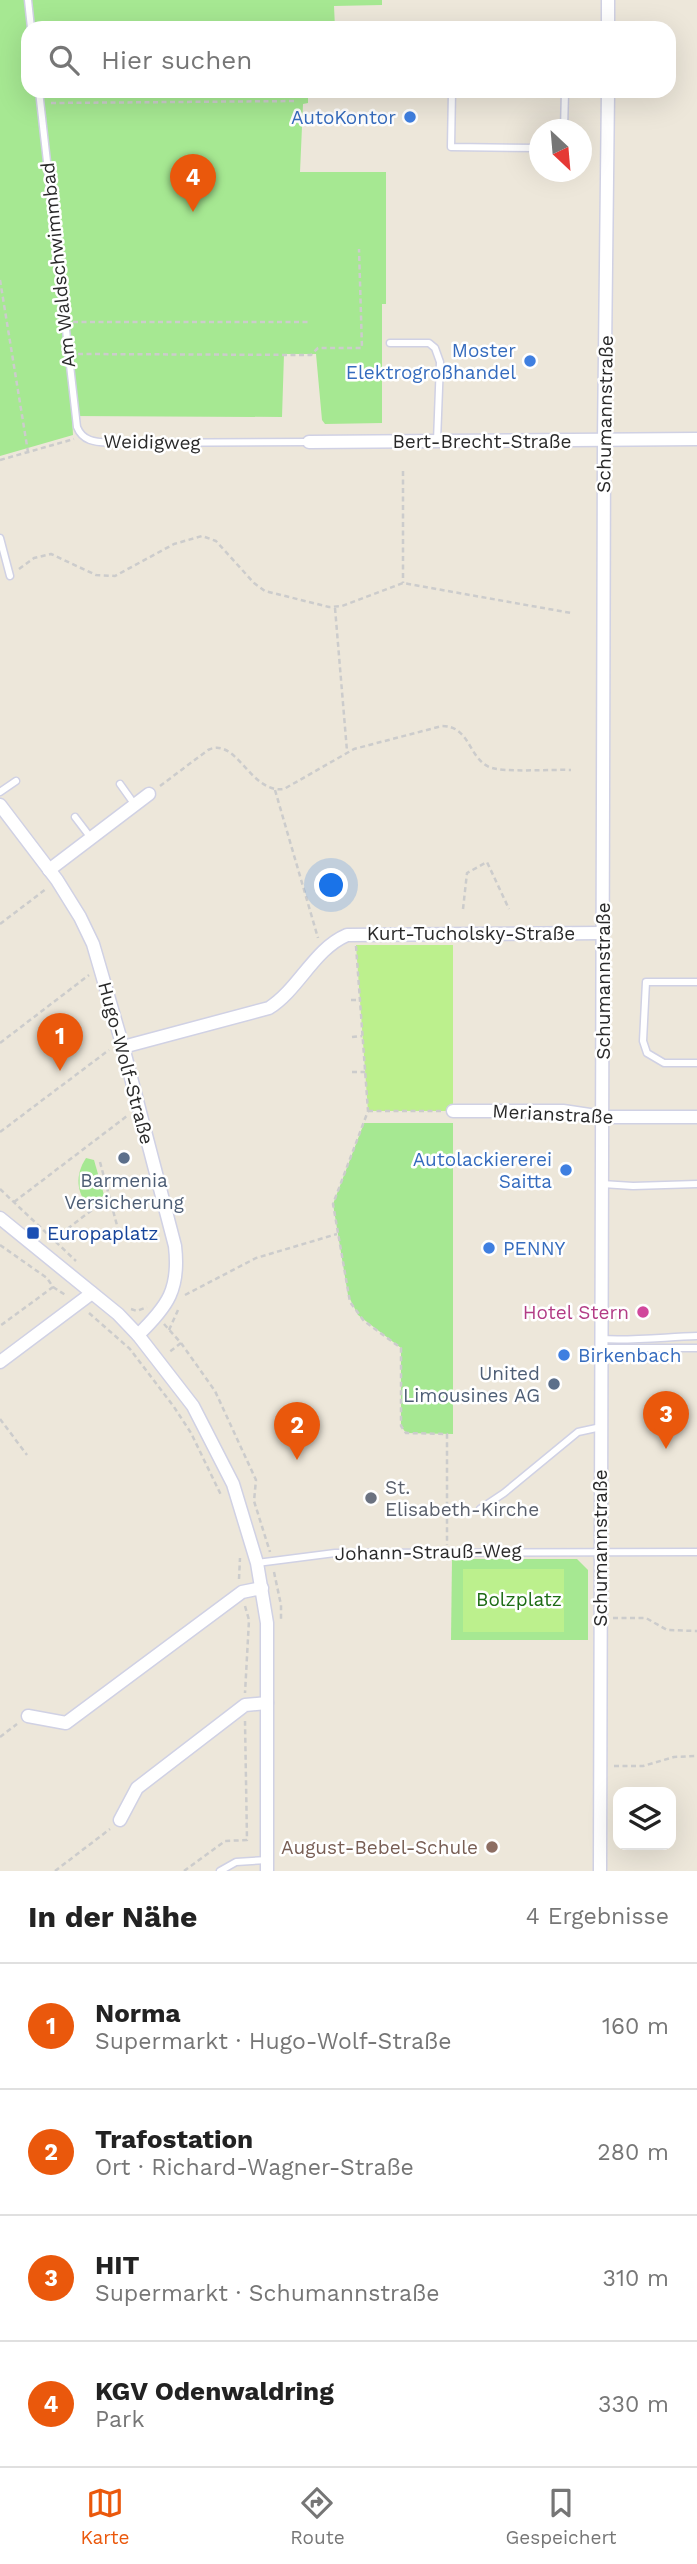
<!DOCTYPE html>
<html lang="de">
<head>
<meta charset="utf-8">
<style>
  body { margin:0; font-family:"Work Sans",sans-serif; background:#f2f2f2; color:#222 }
  .controls { position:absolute; right:21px; bottom:21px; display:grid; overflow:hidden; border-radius:14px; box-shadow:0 7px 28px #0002 }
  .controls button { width:63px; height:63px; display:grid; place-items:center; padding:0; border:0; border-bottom:2px solid #e0e0e0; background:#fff; color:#222; font:35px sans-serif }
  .compass { position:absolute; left:529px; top:119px; width:63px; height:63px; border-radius:50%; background:#fff; box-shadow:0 7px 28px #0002; rotate:154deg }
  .you { position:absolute; left:332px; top:886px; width:24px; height:24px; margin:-18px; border:5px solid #fff; border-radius:50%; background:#1a73e8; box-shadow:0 0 0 10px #1a73e833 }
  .badge { display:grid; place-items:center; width:46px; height:46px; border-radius:50%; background:#ea580c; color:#fff; font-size:23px; font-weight:700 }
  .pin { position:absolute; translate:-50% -58px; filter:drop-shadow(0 2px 4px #0008) }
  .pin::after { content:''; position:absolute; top:37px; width:24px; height:21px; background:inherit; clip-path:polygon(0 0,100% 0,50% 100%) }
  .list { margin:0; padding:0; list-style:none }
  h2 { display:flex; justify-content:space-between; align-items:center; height:91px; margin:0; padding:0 28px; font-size:30px }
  h2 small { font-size:23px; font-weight:400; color:#767676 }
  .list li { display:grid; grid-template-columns:46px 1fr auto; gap:21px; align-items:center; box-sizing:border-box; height:126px; padding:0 28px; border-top:2px solid #e0e0e0 }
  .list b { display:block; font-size:26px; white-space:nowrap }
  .list p { margin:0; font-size:23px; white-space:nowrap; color:#767676 }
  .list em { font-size:23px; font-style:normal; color:#767676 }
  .icon { flex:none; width:38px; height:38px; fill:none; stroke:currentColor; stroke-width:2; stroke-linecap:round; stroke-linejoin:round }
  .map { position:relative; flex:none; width:697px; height:1871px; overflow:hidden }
  .search { position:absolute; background:#fff; box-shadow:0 7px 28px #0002; left:21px; right:21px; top:21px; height:77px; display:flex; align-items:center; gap:18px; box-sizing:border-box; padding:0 24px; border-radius:21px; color:#767676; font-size:26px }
  .sheet { height:595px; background:#fff }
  nav { display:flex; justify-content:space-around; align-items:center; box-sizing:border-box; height:98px; border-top:2px solid #e0e0e0; background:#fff; font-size:19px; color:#767676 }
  nav a { display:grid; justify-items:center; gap:4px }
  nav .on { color:#ea580c }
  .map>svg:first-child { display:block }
  .green { fill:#a6e892 }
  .pitch { fill:#bcf08d }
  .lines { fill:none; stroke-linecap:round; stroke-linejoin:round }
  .service-casing { stroke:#d0d1e4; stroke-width:9 }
  .minor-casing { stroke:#d0d1e4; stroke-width:15 }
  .path { stroke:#ccc; stroke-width:2.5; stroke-dasharray:5 3.5; stroke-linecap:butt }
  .service { stroke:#fff; stroke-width:6 }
  .minor { stroke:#fff; stroke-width:12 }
  .shop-dot { fill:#3f7fe0; stroke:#fff; stroke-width:2.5 }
  .service-dot { fill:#5c6f8a; stroke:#fff; stroke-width:2.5 }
  .transit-dot { fill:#1a4fb4; stroke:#fff; stroke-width:2.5 }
  .hotel-dot { fill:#d1479c; stroke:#fff; stroke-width:2.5 }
  .worship-dot { fill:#6b7280; stroke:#fff; stroke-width:2.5 }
  .education-dot { fill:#8d6e63; stroke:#fff; stroke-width:2.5 }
  .labels { text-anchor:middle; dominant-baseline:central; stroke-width:5; stroke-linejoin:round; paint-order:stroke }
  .shop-label { font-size:19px; fill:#366cbe; stroke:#fff; text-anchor:end }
  .street-label { font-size:19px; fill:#2a2a2a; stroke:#fff }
  .service-label { font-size:19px; fill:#4e5e75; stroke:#fff }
  .transit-label { font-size:19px; fill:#164399; stroke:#fff; text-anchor:start }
  .hotel-label { font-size:19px; fill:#b23c85; stroke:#fff; text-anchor:end }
  .worship-label { font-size:19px; fill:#5b616d; stroke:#fff; text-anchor:start }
  .park-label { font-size:19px; fill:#1d6c14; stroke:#fff }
  .education-label { font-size:19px; fill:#785e54; stroke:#fff; text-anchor:end }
</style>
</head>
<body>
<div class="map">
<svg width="697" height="1871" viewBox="0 0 697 1871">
  <rect width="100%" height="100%" fill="#ede7da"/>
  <g class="green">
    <polygon points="0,0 382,0 382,5 334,6 335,28 28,28 28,91 308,91 308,103 303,104 300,172 386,172 386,304 382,304 382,423 325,424 322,420 316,354 284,354 282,417 72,416 73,435 0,456"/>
    <polygon points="364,1123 453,1123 453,1434 406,1433 401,1426 401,1348 358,1315 348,1295 333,1204"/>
    <path d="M86,1158l8,2 10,35 -15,12c-13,-15 -14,-32 -3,-49z"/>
    <polygon points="452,1559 577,1559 588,1570 588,1640 451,1640"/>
  </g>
  <g class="pitch">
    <polygon points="356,945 453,945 453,1111 368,1111"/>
    <rect x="463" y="1569" width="101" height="63"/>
  </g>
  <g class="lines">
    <g class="service-casing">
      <g id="service">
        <polyline points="28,0 31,28"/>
        <path d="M39,91l38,336c6,15 19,15 34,16l198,-1"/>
        <polyline points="452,91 451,147 540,148"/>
        <polyline points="564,130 565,91"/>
        <polyline points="390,343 429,343 435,348 440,362 437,441"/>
        <polyline points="0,538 10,576"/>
        <polyline points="120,784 135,805"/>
        <polyline points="0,792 16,781"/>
        <polyline points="75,817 91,838"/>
        <polyline points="697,982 646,982 643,1041 647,1053 664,1063 697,1063"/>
        <polyline points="602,1184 633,1186 697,1184"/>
        <path d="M601,1339c32,2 64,-2 96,-3"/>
        <polyline points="601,1348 697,1348"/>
        <polyline points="480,1509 504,1493 578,1432 601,1427"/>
        <polyline points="257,1563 335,1553 697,1552"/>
        <polyline points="220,1871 236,1862 267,1860"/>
      </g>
    </g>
    <g class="minor-casing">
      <g id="minor">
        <polyline points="608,28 608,0"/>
        <polyline points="309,442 697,439"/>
        <path d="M0,805l57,75 23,37 13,27 30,103 52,199c5,43 -7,60 -37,89"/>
        <polyline points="49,870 149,794"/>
        <path d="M123,1047l146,-39c30,-19 45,-59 78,-73l255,-2"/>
        <polyline points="453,1111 563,1111 603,1117 697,1117"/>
        <polyline points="0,1218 118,1314 138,1335 193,1406 233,1484 257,1563 267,1623 267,1871"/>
        <polyline points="0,1362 92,1293"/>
        <polyline points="28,1716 66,1723 242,1592 262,1588"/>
        <polyline points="120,1820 137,1788 245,1705 267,1703"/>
        <polyline points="600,1871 604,440 608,91"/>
      </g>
    </g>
    <g class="path">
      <polyline points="51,103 297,101"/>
      <polyline points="0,280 28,452"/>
      <polyline points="73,322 308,322"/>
      <polyline points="78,354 311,355 318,348 362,348 359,249"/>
      <polyline points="0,460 74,439"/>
      <polyline points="403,471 403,583"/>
      <polyline points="19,569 34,558 51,554 96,575 115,576 174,544 202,536 216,541 254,583 265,591 329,607 342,606 403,583 571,613"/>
      <polyline points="335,608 347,751"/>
      <path d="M160,786l48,-36c29,-14 42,44 76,39l70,-40 88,-23c28,0 26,31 47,41 13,6 65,2 82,3"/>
      <polyline points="275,790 318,938"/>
      <polyline points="463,909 467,873 487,862 509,909"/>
      <polyline points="0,924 46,889"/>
      <polyline points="356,946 368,1111 333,1204 350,1302 364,1321 401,1348 401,1426 406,1433 447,1434 447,1545"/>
      <polyline points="351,1000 360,1000"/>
      <polyline points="352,1037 362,1036"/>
      <polyline points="0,1043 89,975"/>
      <polyline points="352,1072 365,1072"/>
      <polyline points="368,1111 441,1111"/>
      <polyline points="0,1132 109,1050"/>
      <polyline points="100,1162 122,1244"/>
      <polyline points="0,1189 76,1261"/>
      <polyline points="14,1202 127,1116"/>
      <polyline points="54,1239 109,1197"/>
      <polyline points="0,1245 47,1278 53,1287 0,1326"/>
      <polyline points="53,1287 67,1296"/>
      <polyline points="185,1295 256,1258 337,1234"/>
      <polyline points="131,1309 137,1311 147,1307"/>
      <polyline points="89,1313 130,1349 174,1407 191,1433 221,1495"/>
      <polyline points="164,1324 181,1343 168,1353"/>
      <polyline points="169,1330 178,1310"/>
      <polyline points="181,1343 215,1391 256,1480 254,1501 270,1552"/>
      <polyline points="0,1419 27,1455"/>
      <polyline points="274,1572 281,1605 281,1621"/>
      <polyline points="239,1579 240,1558"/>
      <polyline points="245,1606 249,1620 245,1693"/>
      <polyline points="613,1618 646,1618 667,1630 697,1631"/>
      <polyline points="0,1737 17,1724"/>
      <polyline points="614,1766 643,1766 674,1757 697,1756"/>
      <polyline points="55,1871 110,1829"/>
      <polyline points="184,1871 225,1841 247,1840 245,1721"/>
    </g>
    <use href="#service" class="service"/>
    <use href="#minor" class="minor"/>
  </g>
  <g class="shop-dot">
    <circle cx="410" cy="117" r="7"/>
    <circle cx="530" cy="361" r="7"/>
    <circle cx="566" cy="1170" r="7"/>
    <circle cx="489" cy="1248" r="7"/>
    <circle cx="564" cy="1355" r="7"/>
  </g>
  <g class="service-dot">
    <circle cx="124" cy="1158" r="7"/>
    <circle cx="554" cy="1384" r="7"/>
  </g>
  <rect class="transit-dot" x="26" y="1226" width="14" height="14" rx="3.5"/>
  <circle class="hotel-dot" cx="643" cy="1312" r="7"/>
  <circle class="worship-dot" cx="371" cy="1498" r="7"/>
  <circle class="education-dot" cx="492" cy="1847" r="7"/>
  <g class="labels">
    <g class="shop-label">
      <text x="396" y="117">AutoKontor</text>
      <text x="516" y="350">Moster<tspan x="516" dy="22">Elektrogroßhandel</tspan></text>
      <text x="552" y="1159">Autolackiererei<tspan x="552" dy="22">Saitta</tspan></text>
      <text x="503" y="1248" text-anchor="start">PENNY</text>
      <text x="578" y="1355" text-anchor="start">Birkenbach</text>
    </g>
    <g class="street-label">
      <text transform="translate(58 265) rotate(-96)">Am Waldschwimmbad</text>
      <text transform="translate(605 414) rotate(-89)">Schumannstraße</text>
      <text x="482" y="441">Bert-Brecht-Straße</text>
      <text transform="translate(152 442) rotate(1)">Weidigweg</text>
      <text x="471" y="933">Kurt-Tucholsky-Straße</text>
      <text transform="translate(603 981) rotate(-90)">Schumannstraße</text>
      <text transform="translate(126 1063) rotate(75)">Hugo-Wolf-Straße</text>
      <text transform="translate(553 1114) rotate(3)">Merianstraße</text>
      <text transform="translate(600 1548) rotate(-90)">Schumannstraße</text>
      <text transform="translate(428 1552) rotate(-1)">Johann-Strauß-Weg</text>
    </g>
    <g class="service-label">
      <text x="124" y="1180">Barmenia<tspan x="124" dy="22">Versicherung</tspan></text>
      <text x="540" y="1373" text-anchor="end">United<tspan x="540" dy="22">Limousines AG</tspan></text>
    </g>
    <g class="transit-label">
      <text x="47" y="1233">Europaplatz</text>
    </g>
    <g class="hotel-label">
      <text x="629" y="1312">Hotel Stern</text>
    </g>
    <g class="worship-label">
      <text x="385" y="1487">St.<tspan x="385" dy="22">Elisabeth-Kirche</tspan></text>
    </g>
    <g class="park-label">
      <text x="519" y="1599">Bolzplatz</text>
    </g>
    <g class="education-label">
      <text x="478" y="1847">August-Bebel-Schule</text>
    </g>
  </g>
</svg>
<div class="controls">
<button><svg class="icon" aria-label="layers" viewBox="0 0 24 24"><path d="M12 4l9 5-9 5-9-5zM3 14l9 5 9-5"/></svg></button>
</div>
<svg class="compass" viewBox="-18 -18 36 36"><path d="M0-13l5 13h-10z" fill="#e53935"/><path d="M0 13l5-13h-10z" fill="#767676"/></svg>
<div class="you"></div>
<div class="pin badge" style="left:60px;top:1071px">1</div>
<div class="pin badge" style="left:297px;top:1460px">2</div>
<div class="pin badge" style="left:666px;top:1449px">3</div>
<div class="pin badge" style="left:193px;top:212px">4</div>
<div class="search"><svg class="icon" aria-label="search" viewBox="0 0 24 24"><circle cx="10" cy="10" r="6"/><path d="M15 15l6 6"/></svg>Hier suchen</div>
</div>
<section class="sheet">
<h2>In der Nähe<small>4 Ergebnisse</small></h2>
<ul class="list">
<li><span class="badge">1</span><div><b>Norma</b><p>Supermarkt · Hugo-Wolf-Straße</p></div><em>160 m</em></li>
<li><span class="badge">2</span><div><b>Trafostation</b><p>Ort · Richard-Wagner-Straße</p></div><em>280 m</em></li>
<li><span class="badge">3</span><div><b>HIT</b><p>Supermarkt · Schumannstraße</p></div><em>310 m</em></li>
<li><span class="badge">4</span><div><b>KGV Odenwaldring</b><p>Park</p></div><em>330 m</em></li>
</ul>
</section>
<nav>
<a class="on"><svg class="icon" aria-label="map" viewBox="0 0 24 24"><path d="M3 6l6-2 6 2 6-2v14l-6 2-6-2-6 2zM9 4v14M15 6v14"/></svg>Karte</a>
<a><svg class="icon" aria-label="directions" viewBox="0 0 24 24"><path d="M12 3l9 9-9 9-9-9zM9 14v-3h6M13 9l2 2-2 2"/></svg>Route</a>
<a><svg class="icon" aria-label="saved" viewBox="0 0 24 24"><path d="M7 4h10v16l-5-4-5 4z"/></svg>Gespeichert</a>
</nav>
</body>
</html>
